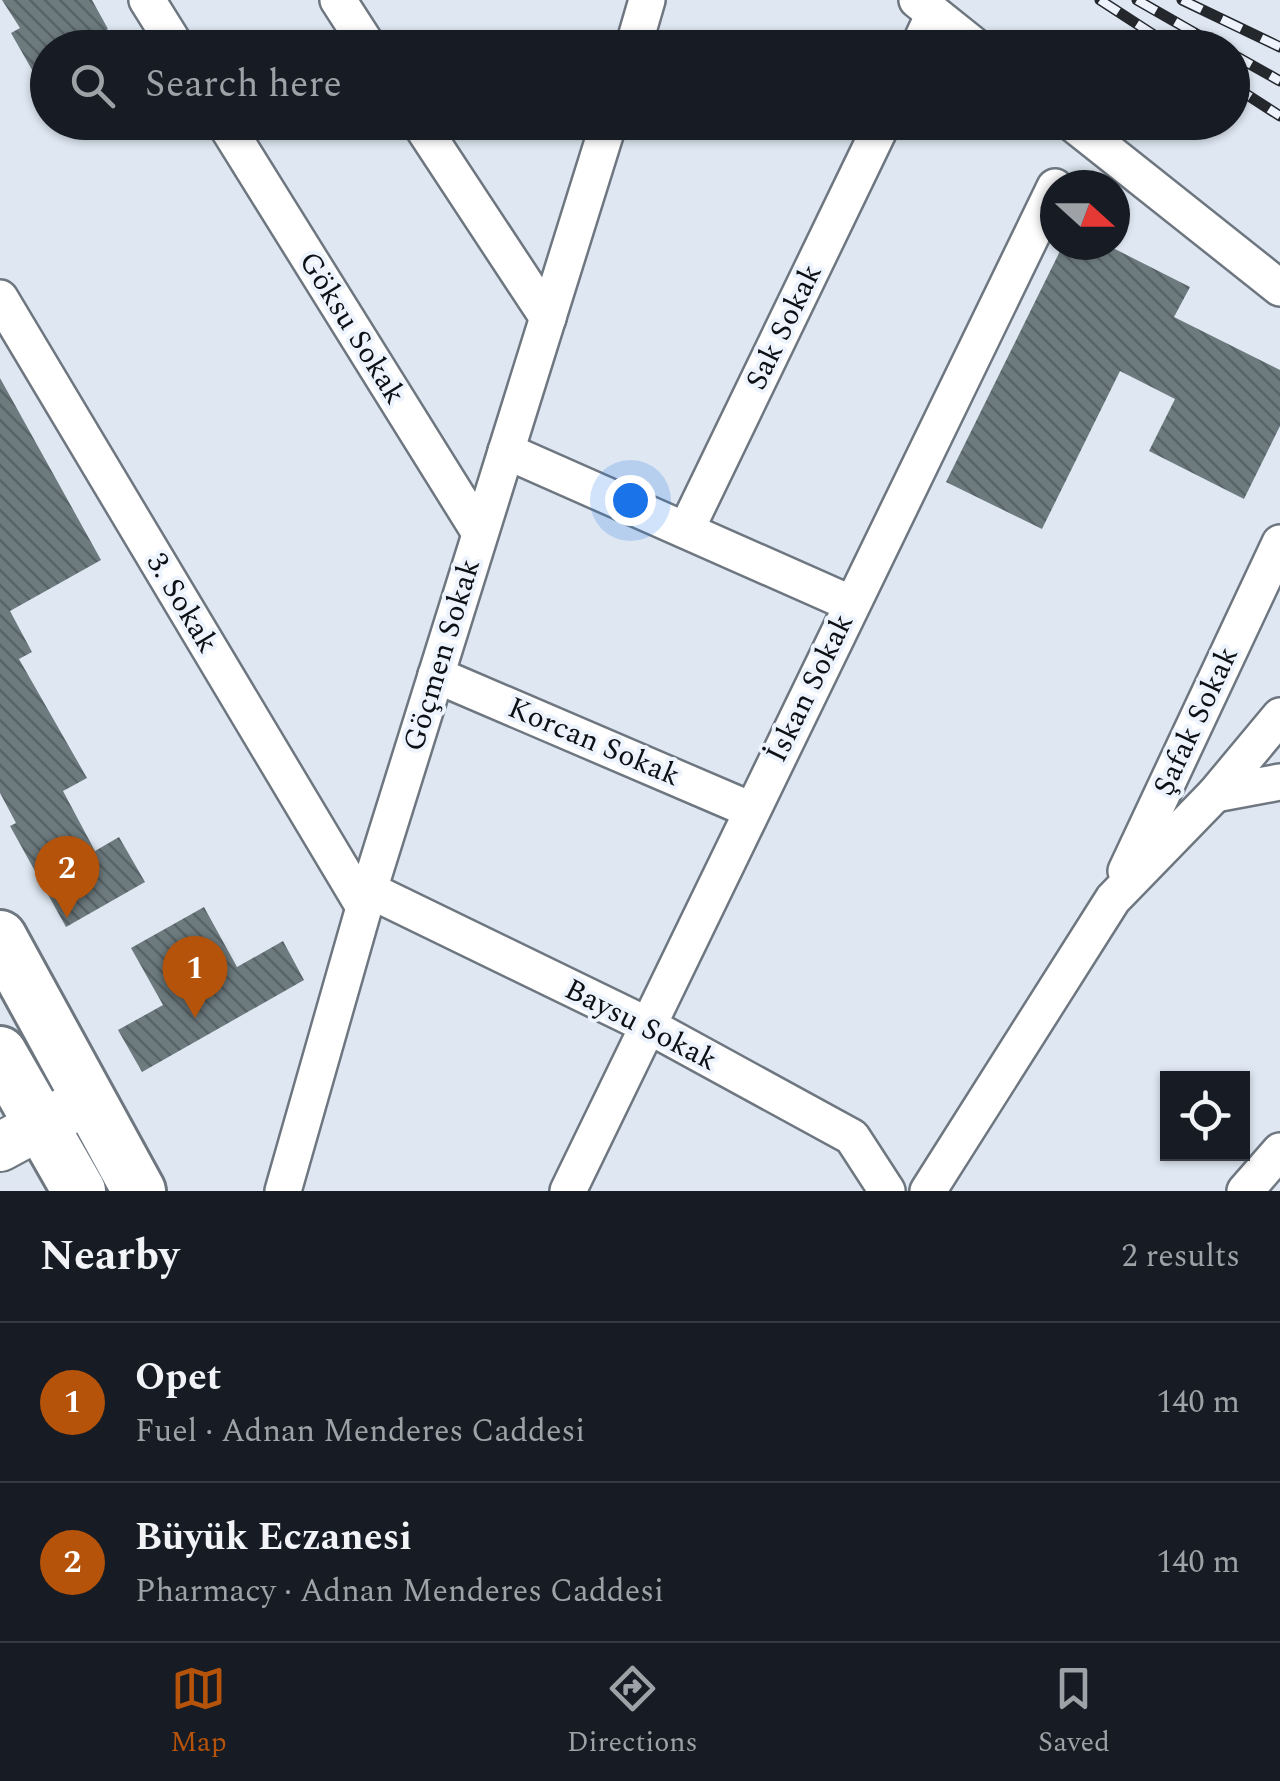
<!DOCTYPE html>
<html lang="en">
<head>
<meta charset="utf-8">
<style>
  body { margin:0; font-family:Spectral,serif; background:#20242c; color:#f1f3f6 }
  .controls { position:absolute; right:30px; bottom:30px; display:grid; overflow:hidden; border-radius:0px; box-shadow:0 2px 8px #0004 }
  .controls button { width:90px; height:90px; display:grid; place-items:center; padding:0; border:0; border-bottom:2px solid #363941; background:#171b24; color:#f1f3f6; font:50px sans-serif }
  .compass { position:absolute; left:1040px; top:170px; width:90px; height:90px; border-radius:50%; background:#171b24; box-shadow:0 2px 8px #0004; rotate:111deg }
  .you { position:absolute; left:630px; top:500px; width:35px; height:35px; margin:-25px; border:8px solid #fff; border-radius:50%; background:#1a73e8; box-shadow:0 0 0 15px #1a73e833 }
  .badge { display:grid; place-items:center; width:65px; height:65px; border-radius:50%; background:#b45309; color:#fff; font-size:32px; font-weight:700 }
  .pin { position:absolute; translate:-50% -82px; filter:drop-shadow(0 2px 5px #0008) }
  .pin::after { content:''; position:absolute; top:52px; width:35px; height:30px; background:inherit; clip-path:polygon(0 0,100% 0,50% 100%) }
  .list { margin:0; padding:0; list-style:none }
  h2 { display:flex; justify-content:space-between; align-items:center; height:130px; margin:0; padding:0 40px; font-size:42px }
  h2 small { font-size:32px; font-weight:400; color:#9ea1a6 }
  .list li { display:grid; grid-template-columns:65px 1fr auto; gap:30px; align-items:center; box-sizing:border-box; height:160px; padding:0 40px; border-top:2px solid #363941 }
  .list b { display:block; font-size:38px; white-space:nowrap }
  .list p { margin:0; font-size:32px; white-space:nowrap; color:#9ea1a6 }
  .list em { font-size:32px; font-style:normal; color:#9ea1a6 }
  .icon { flex:none; width:55px; height:55px; fill:none; stroke:currentColor; stroke-width:2; stroke-linecap:round; stroke-linejoin:round }
  .map { position:relative; flex:none; width:1280px; height:1191px; overflow:hidden }
  .search { position:absolute; background:#171b24; box-shadow:0 2px 8px #0004; left:30px; right:30px; top:30px; height:110px; display:flex; align-items:center; gap:25px; box-sizing:border-box; padding:0 35px; border-radius:55px; color:#9ea1a6; font-size:38px }
  .sheet { height:450px; background:#171b24 }
  nav { display:flex; justify-content:space-around; align-items:center; box-sizing:border-box; height:140px; border-top:2px solid #363941; background:#171b24; font-size:28px; color:#9ea1a6 }
  nav a { display:grid; justify-items:center; gap:5px }
  nav .on { color:#b45309 }
  .map>svg:first-child { display:block }
  .building { fill:url(#building-back-hatch) }
  .lines { fill:none; stroke-linecap:round; stroke-linejoin:round }
  .street-casing { stroke:#6e7780; stroke-width:40 }
  .secondary-casing { stroke:#6e7780; stroke-width:52 }
  .primary-casing { stroke:#6e7780; stroke-width:58 }
  .street { stroke:#fff; stroke-width:35 }
  .secondary { stroke:#fff; stroke-width:48 }
  .primary { stroke:#fff; stroke-width:52 }
  .rail-casing { stroke:#24272c; stroke-width:11 }
  .rail { stroke:#edf4fd; stroke-width:8; stroke-dasharray:22; stroke-linecap:butt }
  .labels { text-anchor:middle; dominant-baseline:central; stroke-width:8; stroke-linejoin:round; paint-order:stroke }
  .street-label { font-size:30px; fill:#0d1014; stroke:#edf4fd }
</style>
</head>
<body>
<div class="map">
<svg width="1280" height="1191" viewBox="0 0 1280 1191">
  <defs>
    <pattern id="building-back-hatch" width="6" height="6" patternUnits="userSpaceOnUse" patternTransform="scale(2.5)"><rect width="6" height="6" fill="#6d7b7f"/><path d="M-1 5l2 2M0 0l6 6M5-1l2 2" fill="none" stroke="#586367"/></pattern>
  </defs>
  <rect width="100%" height="100%" fill="#dee7f2"/>
  <g class="building">
    <polygon points="2,0 92,0 108,29 74,48 48,48 48,98 11,33 20,28"/>
    <polygon points="1063,245 1107,245 1190,287 1174,317 1280,370 1280,426 1244,499 1149,451 1175,399 1120,371 1042,529 946,482"/>
    <polygon points="0,378 101,560 10,611 32,652 19,659 87,778 63,791 95,851 119,837 145,882 66,927 10,826 16,823 0,793"/>
    <polygon points="204,907 237,967 283,941 304,980 142,1072 118,1030 163,1005 131,948"/>
  </g>
  <g class="lines">
    <g class="street-casing">
      <g id="street">
        <polyline points="147,0 177,48"/>
        <polyline points="338,0 369,48"/>
        <polyline points="917,0 977,48"/>
        <polyline points="633,48 647,0"/>
        <polyline points="918,48 934,14"/>
        <polyline points="224,122 480,533"/>
        <polyline points="419,122 548,318"/>
        <polyline points="1071,122 1280,288"/>
        <polyline points="0,298 364,907"/>
        <polyline points="506,451 852,604"/>
        <polyline points="686,530 883,122"/>
        <polyline points="436,675 751,810"/>
        <polyline points="1215,794 1280,782"/>
        <polyline points="1126,871 1280,543"/>
        <polyline points="369,890 647,1025 852,1137 887,1191"/>
        <polyline points="283,1191 369,890 609,122"/>
        <polyline points="568,1191 1055,187"/>
        <polyline points="928,1191 1113,899 1215,794 1280,716"/>
        <polyline points="1245,1191 1280,1151"/>
      </g>
    </g>
    <g class="secondary-casing">
      <polyline id="secondary" points="0,1147 76,1106"/>
    </g>
    <g class="primary-casing">
      <g id="primary">
        <polyline points="0,937 139,1191"/>
        <polyline points="0,1053 79,1191"/>
      </g>
    </g>
    <use href="#street" class="street"/>
    <use href="#secondary" class="secondary"/>
    <use href="#primary" class="primary"/>
    <g class="rail-casing">
      <g id="rail">
        <polyline points="1100,0 1174,48"/>
        <polyline points="1137,0 1221,48"/>
        <polyline points="1182,0 1280,47"/>
        <polyline points="1232,54 1280,81"/>
        <polyline points="1232,85 1280,116"/>
      </g>
    </g>
    <use href="#rail" class="rail"/>
  </g>
  <g class="labels">
    <g class="street-label">
      <text transform="translate(784 327) rotate(-64)">Sak Sokak</text>
      <text transform="translate(352 328) rotate(58)">Göksu Sokak</text>
      <text transform="translate(182 603) rotate(59)">3. Sokak</text>
      <text transform="translate(442 655) rotate(-73)">Göçmen Sokak</text>
      <text transform="translate(810 688) rotate(-64)">İskan Sokak</text>
      <text transform="translate(1196 721) rotate(-65)">Şafak Sokak</text>
      <text transform="translate(594 742) rotate(23)">Korcan Sokak</text>
      <text transform="translate(641 1025) rotate(27)">Baysu Sokak</text>
    </g>
  </g>
</svg>
<div class="controls">
<button><svg class="icon" aria-label="locate" viewBox="0 0 24 24"><circle cx="12" cy="12" r="6"/><path d="M12 2v4M12 18v4M2 12h4M18 12h4"/></svg></button>
</div>
<svg class="compass" viewBox="-18 -18 36 36"><path d="M0-13l5 13h-10z" fill="#e53935"/><path d="M0 13l5-13h-10z" fill="#9ea1a6"/></svg>
<div class="you"></div>
<div class="pin badge" style="left:195px;top:1018px">1</div>
<div class="pin badge" style="left:67px;top:918px">2</div>
<div class="search"><svg class="icon" aria-label="search" viewBox="0 0 24 24"><circle cx="10" cy="10" r="6"/><path d="M15 15l6 6"/></svg>Search here</div>
</div>
<section class="sheet">
<h2>Nearby<small>2 results</small></h2>
<ul class="list">
<li><span class="badge">1</span><div><b>Opet</b><p>Fuel · Adnan Menderes Caddesi</p></div><em>140 m</em></li>
<li><span class="badge">2</span><div><b>Büyük Eczanesi</b><p>Pharmacy · Adnan Menderes Caddesi</p></div><em>140 m</em></li>
</ul>
</section>
<nav>
<a class="on"><svg class="icon" aria-label="map" viewBox="0 0 24 24"><path d="M3 6l6-2 6 2 6-2v14l-6 2-6-2-6 2zM9 4v14M15 6v14"/></svg>Map</a>
<a><svg class="icon" aria-label="directions" viewBox="0 0 24 24"><path d="M12 3l9 9-9 9-9-9zM9 14v-3h6M13 9l2 2-2 2"/></svg>Directions</a>
<a><svg class="icon" aria-label="saved" viewBox="0 0 24 24"><path d="M7 4h10v16l-5-4-5 4z"/></svg>Saved</a>
</nav>
</body>
</html>
